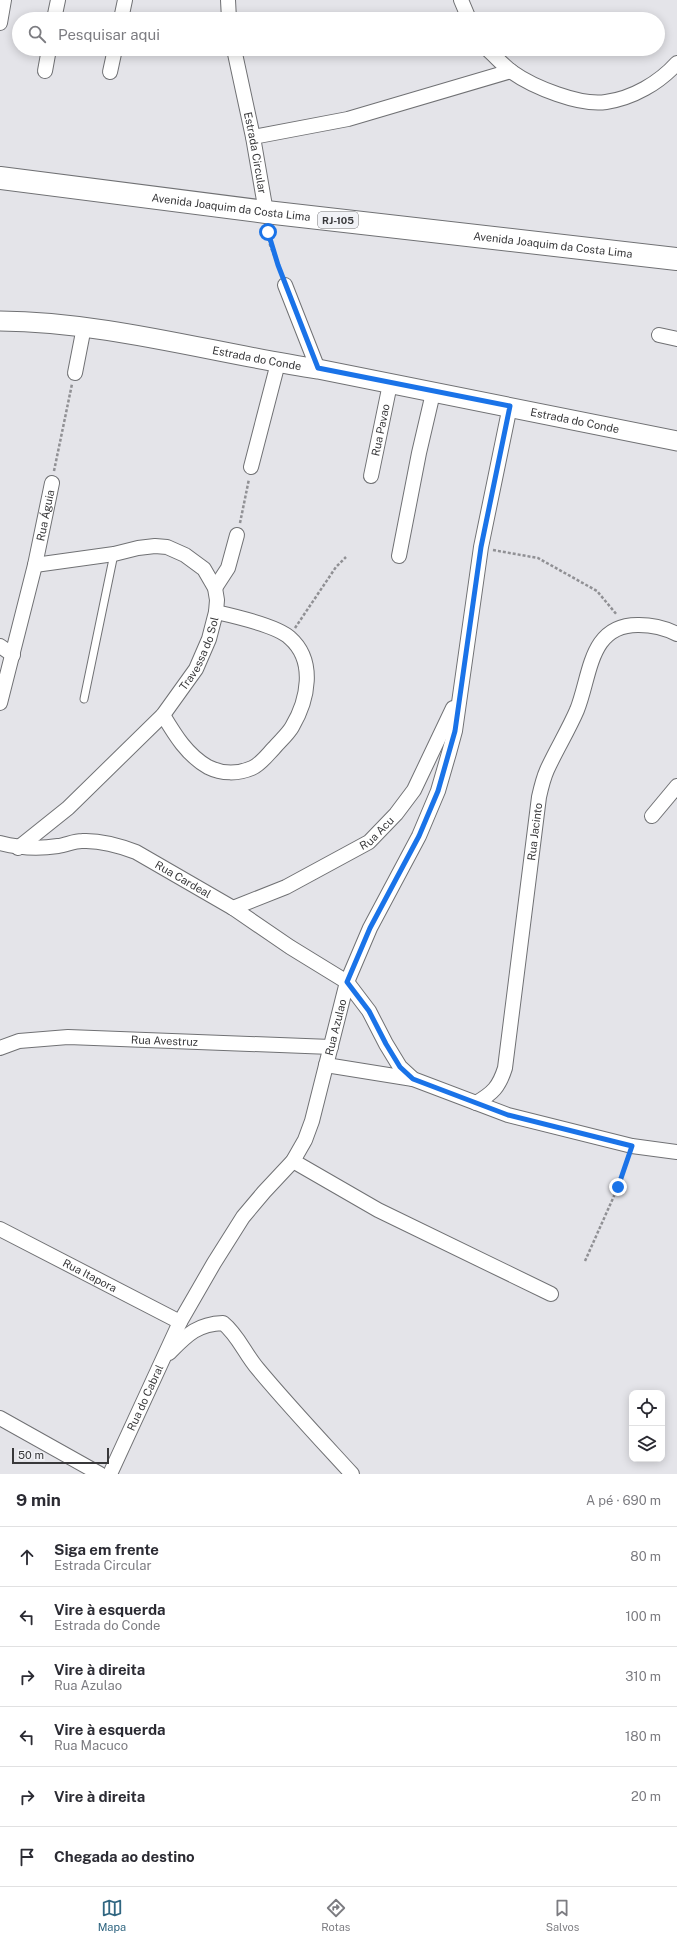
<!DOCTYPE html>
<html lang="pt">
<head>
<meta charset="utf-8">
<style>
  body { margin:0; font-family:"Public Sans",sans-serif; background:#f7f7f7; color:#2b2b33 }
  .controls { position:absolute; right:12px; bottom:12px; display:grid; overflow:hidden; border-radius:8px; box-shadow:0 2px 10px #0003 }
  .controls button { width:36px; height:36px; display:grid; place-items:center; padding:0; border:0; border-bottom:1px solid #e1e1e2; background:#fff; color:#2b2b33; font:20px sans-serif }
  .scale { position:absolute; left:12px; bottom:10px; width:97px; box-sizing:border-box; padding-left:4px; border:2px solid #38383a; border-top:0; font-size:11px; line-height:14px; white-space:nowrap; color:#38383a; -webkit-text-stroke:3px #f1f2f6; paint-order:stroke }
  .stop { position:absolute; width:12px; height:12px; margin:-9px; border:3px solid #1a73e8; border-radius:50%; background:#fff }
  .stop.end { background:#1a73e8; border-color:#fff; box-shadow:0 1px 4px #0008 }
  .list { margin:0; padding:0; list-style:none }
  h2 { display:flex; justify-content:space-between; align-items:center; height:52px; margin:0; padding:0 16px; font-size:17px }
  h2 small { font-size:13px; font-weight:400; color:#7c7c81 }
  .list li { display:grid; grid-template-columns:26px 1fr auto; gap:12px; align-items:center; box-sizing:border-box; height:60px; padding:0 16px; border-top:1px solid #e1e1e2 }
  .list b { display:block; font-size:15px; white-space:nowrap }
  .list p { margin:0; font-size:13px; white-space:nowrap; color:#7c7c81 }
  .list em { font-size:13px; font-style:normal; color:#7c7c81 }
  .icon { flex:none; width:22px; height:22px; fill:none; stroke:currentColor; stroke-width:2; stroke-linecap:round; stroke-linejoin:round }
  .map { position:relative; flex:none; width:677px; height:1474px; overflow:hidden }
  .search { position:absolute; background:#fff; box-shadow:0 2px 10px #0003; left:12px; right:12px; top:12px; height:44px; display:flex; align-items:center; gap:10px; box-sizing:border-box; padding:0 14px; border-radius:22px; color:#7c7c81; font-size:15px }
  .sheet { height:412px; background:#fff }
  nav { display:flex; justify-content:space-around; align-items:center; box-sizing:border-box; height:56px; border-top:1px solid #e1e1e2; background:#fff; font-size:11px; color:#7c7c81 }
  nav a { display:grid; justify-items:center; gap:2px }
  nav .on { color:#306681 }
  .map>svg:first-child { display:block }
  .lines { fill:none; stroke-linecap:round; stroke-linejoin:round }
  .lane-casing { stroke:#707174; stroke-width:9 }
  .street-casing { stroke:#707174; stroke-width:16 }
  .secondary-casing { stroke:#707174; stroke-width:21 }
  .primary-casing { stroke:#707174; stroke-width:24 }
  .path { stroke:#909094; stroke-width:2.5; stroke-dasharray:3 2; stroke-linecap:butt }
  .lane { stroke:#fff; stroke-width:7 }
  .street { stroke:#fff; stroke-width:14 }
  .secondary { stroke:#fff; stroke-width:19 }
  .primary { stroke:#fff; stroke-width:22 }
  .route { stroke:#1a73e8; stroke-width:5 }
  .labels { text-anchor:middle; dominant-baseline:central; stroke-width:3.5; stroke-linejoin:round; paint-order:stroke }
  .shield { fill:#f1f2f6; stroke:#707072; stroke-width:1 }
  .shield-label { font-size:10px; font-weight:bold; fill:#38383a }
  .street-label { font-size:11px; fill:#38383a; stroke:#f1f2f6 }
</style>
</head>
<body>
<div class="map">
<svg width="677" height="1474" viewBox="0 0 677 1474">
  <rect width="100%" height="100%" fill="#e4e4e9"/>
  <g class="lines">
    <g class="lane-casing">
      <polyline id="lane" points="84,699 114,554"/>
    </g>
    <g class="street-casing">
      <g id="street">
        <polyline points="228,0 229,19"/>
        <polyline points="461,0 469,19"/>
        <polyline points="54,19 58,0"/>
        <polyline points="121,19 125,0"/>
        <polyline points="0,23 4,0"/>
        <path id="s1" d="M234,49l19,88 13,75"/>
        <path d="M487,49c8,7 16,16 25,23 21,15 68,34 94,30 27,-4 53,-19 71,-39"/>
        <polyline points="45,71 49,49"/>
        <polyline points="110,72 115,49"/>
        <polyline points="253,137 348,119 511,71"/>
        <polyline points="285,285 318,369"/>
        <polyline points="659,335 677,339"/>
        <polyline points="75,373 84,327"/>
        <polyline points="251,467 278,363"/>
        <path id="s2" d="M371,476l19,-92"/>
        <polyline points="399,556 419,453 433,393"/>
        <polyline points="215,588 228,568 237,535"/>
        <polyline points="0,646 13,655"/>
        <path id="s3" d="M0,703l35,-138 17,-82"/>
        <path d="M163,715c12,20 24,40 45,52 14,7 30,7 44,1 9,-4 16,-14 22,-20 6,-7 14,-14 18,-21 16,-27 24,-66 -2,-89 -12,-12 -56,-22 -74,-26"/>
        <polyline points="652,816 677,786"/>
        <path id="s4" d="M0,843c19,5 38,6 58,3 8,-1 16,-5 24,-5 19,-1 36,4 54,11l97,56 57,39 57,35 22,29 17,33 14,23 13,12 95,36 124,31 45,6"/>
        <path id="s5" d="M18,848l50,-40 95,-93 33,-46 13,-30 7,-27 1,-12 -2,-12 -11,-19 -19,-14 -18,-8 -12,-1 -17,2 -24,6 -79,11"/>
        <path id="s6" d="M233,908l53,-21 83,-45 27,-28 18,-24 39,-82"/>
        <path id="s7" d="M0,1048l19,-7 49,-4 263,10"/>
        <polyline points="326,1065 413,1079"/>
        <path id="s8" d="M476,1103c17,-10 23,-16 29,-35l34,-271c2,-9 4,-18 8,-27 9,-20 21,-39 30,-60 14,-35 12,-86 62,-85 13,0 26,3 38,9"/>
        <polyline points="293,1161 378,1210 551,1294"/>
        <path id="s9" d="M0,1229l180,93"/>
        <path d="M169,1353c18,-18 28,-29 54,-30 15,12 22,31 35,46 30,36 62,70 94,105"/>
        <polyline points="0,1418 100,1474"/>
        <path id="s10" d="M110,1474l70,-152 34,-59 29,-46 21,-25 29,-31 12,-21 7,-19 35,-139 23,-54 49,-92 19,-45 11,-38 6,-22 26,-184 29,-141"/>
      </g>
    </g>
    <g class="secondary-casing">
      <g id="secondary">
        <path id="s11" d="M0,321c108,1 212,32 318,48l359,72"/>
      </g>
    </g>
    <g class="primary-casing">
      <g id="primary">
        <path id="s12" d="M0,178l266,34 411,47"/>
      </g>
    </g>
    <g class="path">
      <polyline points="267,229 270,245 281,273"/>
      <polyline points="54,471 72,384"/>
      <polyline points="240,523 249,479"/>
      <polyline points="493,550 538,558 597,591 617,615"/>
      <polyline points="295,628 336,567 346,557"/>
      <polyline points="585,1261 618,1187 628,1159"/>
    </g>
    <use href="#lane" class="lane"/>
    <use href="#street" class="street"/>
    <use href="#secondary" class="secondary"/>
    <use href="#primary" class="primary"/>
  </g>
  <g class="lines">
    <polyline class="route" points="268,232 278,265 318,368 510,406 481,547 455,731 438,791 419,836 370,928 347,982 369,1011 386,1044 400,1067 413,1079 508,1115 632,1146 618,1187"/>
  </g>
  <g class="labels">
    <rect class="shield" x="318" y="212" width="40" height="16" rx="3"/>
    <g class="shield-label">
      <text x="338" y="220">RJ-105</text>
    </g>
    <g class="street-label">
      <text stroke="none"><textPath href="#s1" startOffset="106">Estrada Circular</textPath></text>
      <text stroke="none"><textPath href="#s12" startOffset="233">Avenida Joaquim da Costa Lima</textPath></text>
      <text stroke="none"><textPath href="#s12" startOffset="557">Avenida Joaquim da Costa Lima</textPath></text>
      <text stroke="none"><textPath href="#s11" startOffset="260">Estrada do Conde</textPath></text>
      <text stroke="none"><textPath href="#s11" startOffset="584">Estrada do Conde</textPath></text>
      <text stroke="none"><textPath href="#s2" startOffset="47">Rua Pavao</textPath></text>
      <text stroke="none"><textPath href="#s3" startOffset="193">Rua Águia</textPath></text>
      <text stroke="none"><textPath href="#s5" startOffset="269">Travessa do Sol</textPath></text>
      <text stroke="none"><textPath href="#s8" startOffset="285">Rua Jacinto</textPath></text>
      <text stroke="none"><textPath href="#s6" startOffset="163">Rua Acu</textPath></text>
      <text stroke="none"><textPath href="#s4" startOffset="193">Rua Cardeal</textPath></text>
      <text stroke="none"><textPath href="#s10" startOffset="506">Rua Azulao</textPath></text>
      <text stroke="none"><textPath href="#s7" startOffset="166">Rua Avestruz</textPath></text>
      <text stroke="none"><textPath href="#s9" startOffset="101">Rua Itapora</textPath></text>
      <text stroke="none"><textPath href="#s10" startOffset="84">Rua do Cabral</textPath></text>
    </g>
  </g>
</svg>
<div class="controls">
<button><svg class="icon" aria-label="locate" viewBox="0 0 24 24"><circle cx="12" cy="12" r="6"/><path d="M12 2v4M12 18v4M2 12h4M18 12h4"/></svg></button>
<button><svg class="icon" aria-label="layers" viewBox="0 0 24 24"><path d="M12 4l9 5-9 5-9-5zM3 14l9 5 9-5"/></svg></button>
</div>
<div class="scale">50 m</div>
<div class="stop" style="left:268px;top:232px"></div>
<div class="stop end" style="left:618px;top:1187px"></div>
<div class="search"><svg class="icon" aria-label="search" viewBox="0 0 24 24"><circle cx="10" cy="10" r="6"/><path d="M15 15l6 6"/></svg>Pesquisar aqui</div>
</div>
<section class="sheet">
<h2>9 min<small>A pé · 690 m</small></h2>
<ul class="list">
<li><svg class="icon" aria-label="ahead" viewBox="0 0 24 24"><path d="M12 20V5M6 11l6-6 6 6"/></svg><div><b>Siga em frente</b><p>Estrada Circular</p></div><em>80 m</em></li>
<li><svg class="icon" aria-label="left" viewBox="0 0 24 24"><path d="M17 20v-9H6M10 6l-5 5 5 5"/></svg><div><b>Vire à esquerda</b><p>Estrada do Conde</p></div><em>100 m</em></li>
<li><svg class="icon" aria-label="right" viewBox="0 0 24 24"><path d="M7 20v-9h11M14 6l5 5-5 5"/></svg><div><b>Vire à direita</b><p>Rua Azulao</p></div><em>310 m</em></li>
<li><svg class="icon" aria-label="left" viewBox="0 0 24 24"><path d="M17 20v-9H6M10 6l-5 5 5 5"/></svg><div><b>Vire à esquerda</b><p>Rua Macuco</p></div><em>180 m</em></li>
<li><svg class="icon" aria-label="right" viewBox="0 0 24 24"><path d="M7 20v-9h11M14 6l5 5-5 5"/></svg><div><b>Vire à direita</b></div><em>20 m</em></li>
<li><svg class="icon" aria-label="arrive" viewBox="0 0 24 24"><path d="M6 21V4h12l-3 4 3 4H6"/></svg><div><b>Chegada ao destino</b></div></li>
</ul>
</section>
<nav>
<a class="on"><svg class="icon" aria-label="map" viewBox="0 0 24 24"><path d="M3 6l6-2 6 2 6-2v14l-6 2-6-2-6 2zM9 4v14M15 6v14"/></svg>Mapa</a>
<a><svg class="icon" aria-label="directions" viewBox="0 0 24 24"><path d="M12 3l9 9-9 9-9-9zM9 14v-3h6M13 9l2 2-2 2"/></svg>Rotas</a>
<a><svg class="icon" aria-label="saved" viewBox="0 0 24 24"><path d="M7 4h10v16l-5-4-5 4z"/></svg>Salvos</a>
</nav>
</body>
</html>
